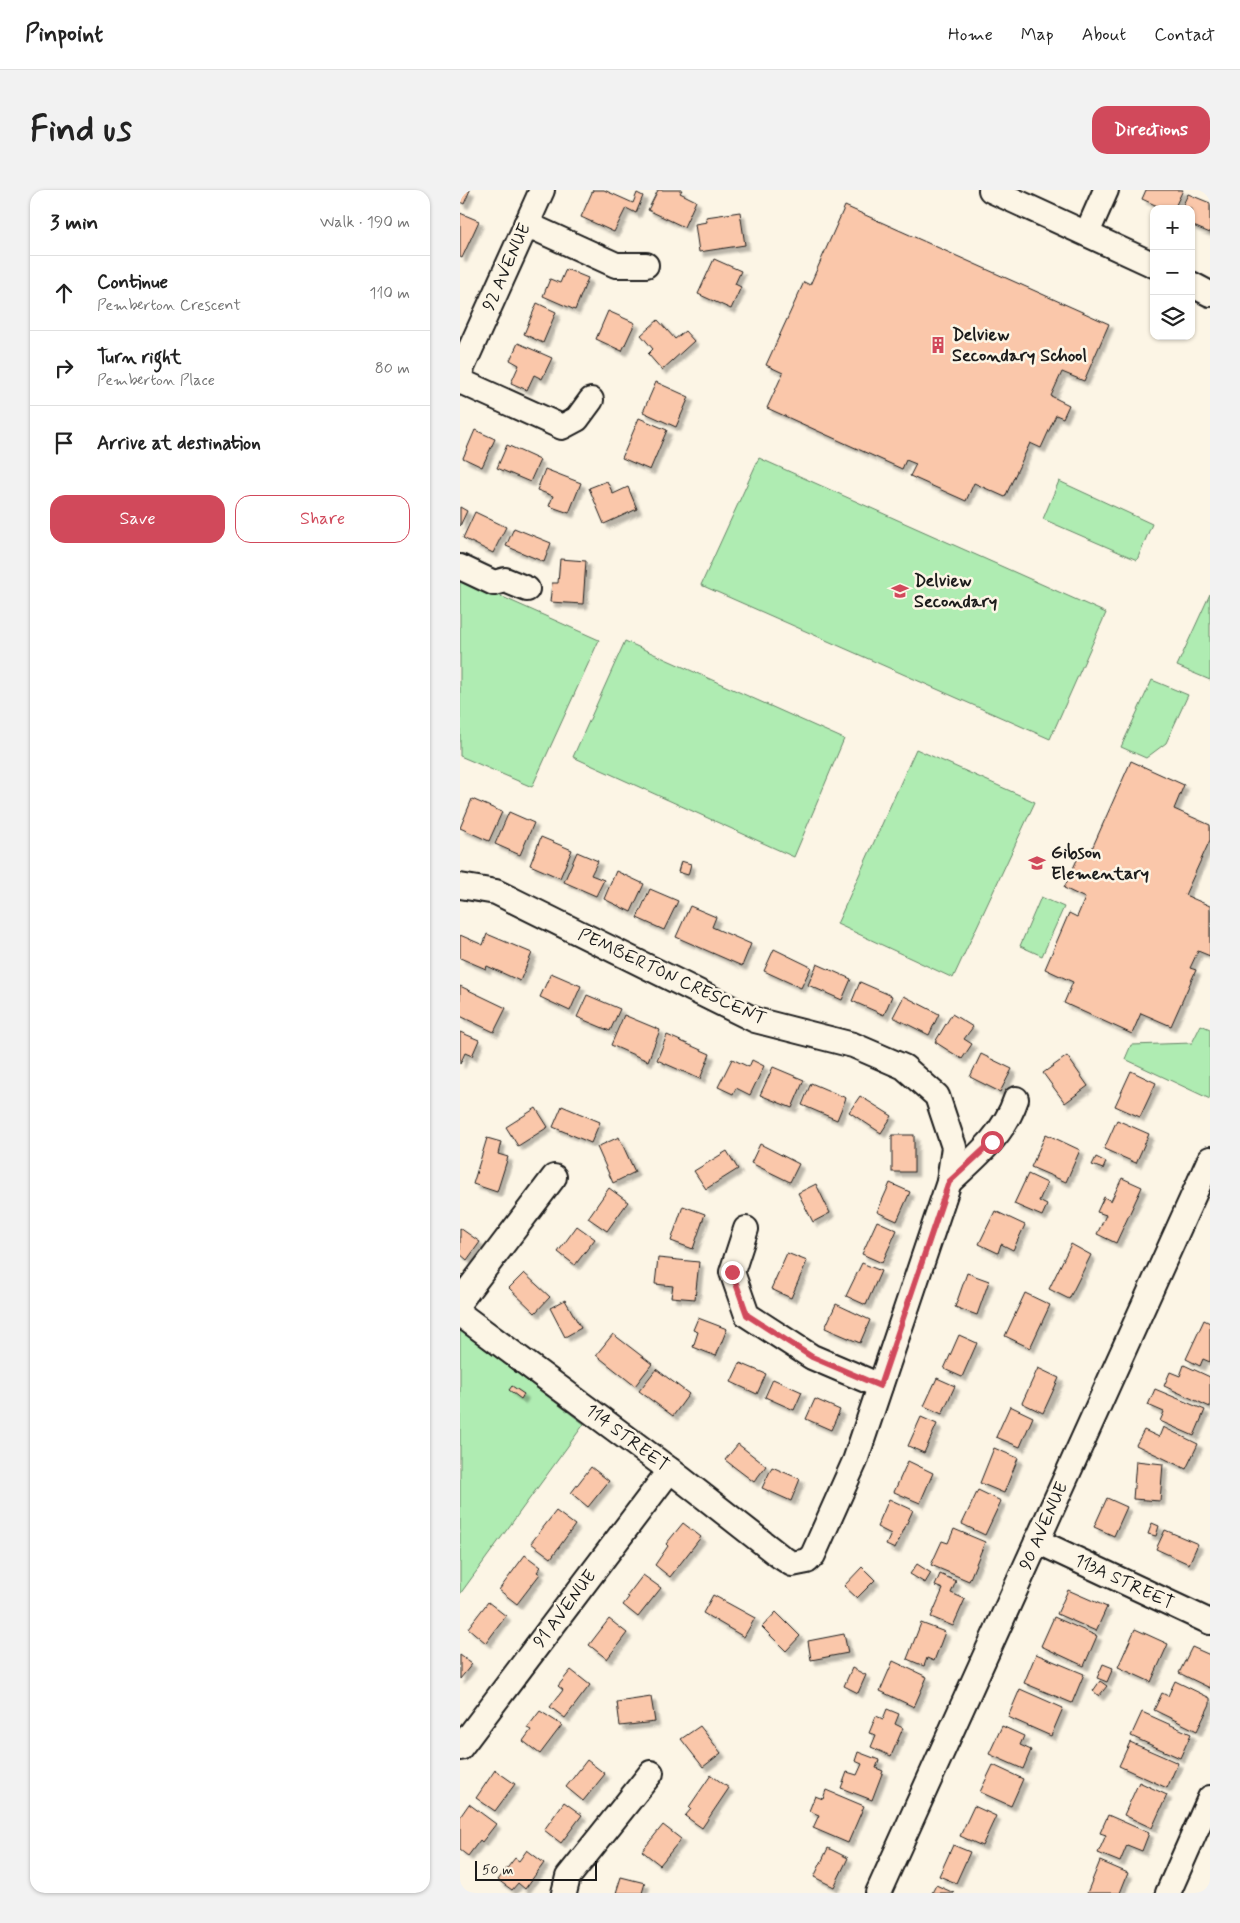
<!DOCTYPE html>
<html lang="en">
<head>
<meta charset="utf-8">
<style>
  body { margin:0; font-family:Mynerve,sans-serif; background:#f2f2f2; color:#222 }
  .controls { position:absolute; right:15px; top:15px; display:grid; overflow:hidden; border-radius:10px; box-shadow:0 1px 4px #0004 }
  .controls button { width:45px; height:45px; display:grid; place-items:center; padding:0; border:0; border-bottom:1px solid #e0e0e0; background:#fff; color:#222; font:25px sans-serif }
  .scale { position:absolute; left:15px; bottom:12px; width:122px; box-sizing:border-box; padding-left:5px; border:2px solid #1c1c1c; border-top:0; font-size:14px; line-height:18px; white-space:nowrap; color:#1c1c1c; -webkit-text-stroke:4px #fcf5e5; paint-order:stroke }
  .stop { position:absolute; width:15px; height:15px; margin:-11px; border:4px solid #d1495b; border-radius:50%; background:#fff }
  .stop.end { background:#d1495b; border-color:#fff; box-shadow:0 1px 5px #0008 }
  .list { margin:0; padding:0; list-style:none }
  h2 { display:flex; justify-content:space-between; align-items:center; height:65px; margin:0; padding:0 20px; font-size:21px }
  h2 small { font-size:16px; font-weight:400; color:#767676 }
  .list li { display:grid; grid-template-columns:32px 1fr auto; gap:15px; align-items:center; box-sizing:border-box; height:75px; padding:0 20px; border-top:1px solid #e0e0e0 }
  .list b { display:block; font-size:19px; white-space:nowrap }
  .list p { margin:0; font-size:16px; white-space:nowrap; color:#767676 }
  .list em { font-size:16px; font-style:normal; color:#767676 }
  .actions { display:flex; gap:10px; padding:15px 20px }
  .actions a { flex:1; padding:11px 0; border:1px solid #d1495b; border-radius:15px; text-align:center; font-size:18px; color:#d1495b }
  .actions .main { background:#d1495b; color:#fff }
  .icon { flex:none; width:28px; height:28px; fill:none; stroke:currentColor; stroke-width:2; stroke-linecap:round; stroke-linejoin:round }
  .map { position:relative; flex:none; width:750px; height:1703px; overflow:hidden; border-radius:15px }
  header { display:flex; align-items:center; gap:30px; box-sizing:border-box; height:70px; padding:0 25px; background:#fff; border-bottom:1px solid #e0e0e0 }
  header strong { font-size:24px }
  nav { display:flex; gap:28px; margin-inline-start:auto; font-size:18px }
  .intro { display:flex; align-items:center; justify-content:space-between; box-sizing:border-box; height:120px; padding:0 30px }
  h1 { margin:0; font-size:35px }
  .button { padding:12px 22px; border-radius:15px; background:#d1495b; color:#fff; font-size:18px; font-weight:700 }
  main { display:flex; gap:30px; padding:0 30px }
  aside { flex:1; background:#fff; border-radius:15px; box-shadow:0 1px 4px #0004 }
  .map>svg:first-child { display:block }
  .green { fill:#afecb2; stroke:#668467 }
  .building { fill:#fac7aa; stroke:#1c1c1c; filter:url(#shadow) }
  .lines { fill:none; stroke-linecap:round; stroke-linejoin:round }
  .minor-casing { stroke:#1c1c1c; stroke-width:28 }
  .minor { stroke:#fcf5e5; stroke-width:24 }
  .route { stroke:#d1495b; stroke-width:6 }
  .labels { text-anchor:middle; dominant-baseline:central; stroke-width:5; stroke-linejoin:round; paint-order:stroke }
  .street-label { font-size:18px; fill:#1c1c1c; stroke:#fcf5e5 }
  .poi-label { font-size:18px; font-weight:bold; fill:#1c1c1c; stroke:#fcf5e5; text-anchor:start }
</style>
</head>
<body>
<header>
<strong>Pinpoint</strong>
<nav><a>Home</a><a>Map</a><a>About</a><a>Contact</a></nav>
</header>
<div class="intro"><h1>Find us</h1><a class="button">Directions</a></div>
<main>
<aside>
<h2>3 min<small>Walk · 190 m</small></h2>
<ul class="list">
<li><svg class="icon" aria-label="ahead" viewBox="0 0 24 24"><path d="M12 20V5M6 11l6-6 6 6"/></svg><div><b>Continue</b><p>Pemberton Crescent</p></div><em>110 m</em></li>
<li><svg class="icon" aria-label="right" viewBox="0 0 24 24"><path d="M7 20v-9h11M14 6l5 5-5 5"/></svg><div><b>Turn right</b><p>Pemberton Place</p></div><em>80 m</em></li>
<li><svg class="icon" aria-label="arrive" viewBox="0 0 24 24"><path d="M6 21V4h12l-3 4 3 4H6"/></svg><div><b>Arrive at destination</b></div></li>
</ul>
<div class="actions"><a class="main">Save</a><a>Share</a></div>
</aside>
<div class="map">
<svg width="750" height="1703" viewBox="0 0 750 1703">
  <defs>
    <filter id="shadow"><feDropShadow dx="4.5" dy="4.5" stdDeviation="1" flood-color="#0004"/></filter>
  </defs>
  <rect width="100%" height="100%" fill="#fcf5e5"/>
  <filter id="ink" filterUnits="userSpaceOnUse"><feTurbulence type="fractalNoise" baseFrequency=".02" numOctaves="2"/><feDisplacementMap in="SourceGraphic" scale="10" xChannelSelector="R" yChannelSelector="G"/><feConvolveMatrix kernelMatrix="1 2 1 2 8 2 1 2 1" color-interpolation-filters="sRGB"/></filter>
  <g filter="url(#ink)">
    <g class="green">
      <polygon points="299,268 646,423 590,549 241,395"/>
      <polygon points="599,291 692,334 677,370 583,329"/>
      <polygon points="0,388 139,450 72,597 0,566"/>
      <polygon points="750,404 750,490 717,476"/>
      <polygon points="165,451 384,549 334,667 113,567"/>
      <polygon points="692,490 728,505 706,553 686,568 661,557"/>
      <polygon points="456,559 575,612 493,788 377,734"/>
      <polygon points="581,707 604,717 582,766 560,756"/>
      <polygon points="741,835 750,839 750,909 665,869 671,855 732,853"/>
      <polygon points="0,1140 124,1234 0,1404"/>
    </g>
    <g class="building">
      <polygon points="0,0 10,0 4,14 0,12"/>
      <polygon points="133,0 144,0 173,13 177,3 183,6 176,23 166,18 154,42 121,27"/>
      <polygon points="198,0 222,0 220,3 236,11 224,37 188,20"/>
      <polygon points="686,0 723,0 714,19 704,19 682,9"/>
      <polygon points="728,4 750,13 750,43 731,35 731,19 721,19"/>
      <polygon points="385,16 649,134 624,191 602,182 591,206 609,215 603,228 596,225 581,258 570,253 545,307 514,293 506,311 450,286 456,274 446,270 442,279 307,218 323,183 306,175 344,92 350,95"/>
      <polygon points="280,22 285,55 239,62 235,34 247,32 246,27"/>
      <polygon points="0,23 19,31 2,68 0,67"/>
      <polygon points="254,69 281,81 275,94 281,97 271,119 238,104"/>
      <polygon points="106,79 128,88 115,120 83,106 90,89 100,93"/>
      <polygon points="77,113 96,122 83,153 64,144"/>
      <polygon points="148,121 175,133 162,161 136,149"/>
      <polygon points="198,130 215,149 225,141 234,151 202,180 188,164 193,159 181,145"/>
      <polygon points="58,153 92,168 82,189 74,185 67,200 51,193 59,175 50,170"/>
      <polygon points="196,192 229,207 216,237 183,222"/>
      <polygon points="179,228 207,240 190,280 162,268"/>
      <polygon points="15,240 35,249 22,277 3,268"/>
      <polygon points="47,255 80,270 70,292 37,278"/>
      <polygon points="85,279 121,293 109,323 89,316 93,306 77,300"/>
      <polygon points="147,291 153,304 168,297 177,319 144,334 129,298"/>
      <polygon points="0,317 7,321 0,336"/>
      <polygon points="15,322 46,337 33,363 3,348"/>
      <polygon points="54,338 91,353 84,372 46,356"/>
      <polygon points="100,369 126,371 123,414 90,412 92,393 98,393"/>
      <polygon points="671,571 724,595 714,619 750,635 750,650 725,705 750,716 750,766 738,761 730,778 736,780 711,836 681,823 672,844 604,813 613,792 585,779 609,723 617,727 625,708 604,698 622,659 630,663"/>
      <polygon points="12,609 42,622 29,651 0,638"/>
      <polygon points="49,622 74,633 60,665 35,654"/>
      <polygon points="81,647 112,660 100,688 70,675"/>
      <polygon points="117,662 138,671 131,685 144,690 136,706 104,692"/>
      <polygon points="221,671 231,674 228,685 218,682"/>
      <polygon points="156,681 184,694 171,722 144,709"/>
      <polygon points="190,699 218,711 204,740 177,728"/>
      <polygon points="230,716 256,727 252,737 291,754 282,776 216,747"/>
      <polygon points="27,744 72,763 60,791 27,776 26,779 0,768 0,745 23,755"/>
      <polygon points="314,759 351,777 341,798 304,781"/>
      <polygon points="357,774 391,789 382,810 348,795"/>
      <polygon points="91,783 121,796 110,821 80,807"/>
      <polygon points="400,792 432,806 424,825 392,811"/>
      <polygon points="0,796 46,818 34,842 0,826"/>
      <polygon points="127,805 160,819 150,841 117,827"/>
      <polygon points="444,806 479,824 469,845 433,827"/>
      <polygon points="492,824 513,837 504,849 512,854 502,869 475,852"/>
      <polygon points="164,825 200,840 188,871 151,855"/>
      <polygon points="0,842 19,850 12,866 5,863 0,874"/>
      <polygon points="207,845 250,864 240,889 197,870"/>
      <polygon points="521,864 552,879 540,902 510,887"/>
      <polygon points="607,866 628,896 605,913 583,883"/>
      <polygon points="272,869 289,877 292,870 304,876 290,905 276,898 273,904 258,897"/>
      <polygon points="313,877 344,890 332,918 300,905"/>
      <polygon points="671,881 696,893 680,927 655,916"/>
      <polygon points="351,893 386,908 377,930 342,915"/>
      <polygon points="400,906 432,926 421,943 389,922"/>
      <polygon points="102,916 140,932 131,953 93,937"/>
      <polygon points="76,918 88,937 58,956 46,937"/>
      <polygon points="657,930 689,944 676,973 644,959"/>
      <polygon points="586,944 620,960 606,992 571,977"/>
      <rect x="432" y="945" width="22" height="37"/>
      <polygon points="159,947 175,982 153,993 137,957"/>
      <polygon points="27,948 41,952 38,964 48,967 37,1002 13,994"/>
      <polygon points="300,954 339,974 330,992 291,973"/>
      <polygon points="267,961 278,979 246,999 234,981"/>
      <polygon points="636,967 646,972 643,979 632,975"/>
      <polygon points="568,984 587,993 579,1011 587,1015 582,1026 554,1014"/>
      <polygon points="662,988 682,997 656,1053 637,1044 646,1025 637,1022 644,1007 651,1011"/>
      <polygon points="430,993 450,1002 437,1031 417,1022"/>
      <polygon points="356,994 370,1023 353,1032 338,1003"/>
      <polygon points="149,998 168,1012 147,1041 128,1028"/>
      <polygon points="223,1016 245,1024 233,1059 211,1051"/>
      <polygon points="535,1021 565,1035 553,1060 541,1054 538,1063 519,1054"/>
      <polygon points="417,1031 437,1040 422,1073 402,1064"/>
      <polygon points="117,1036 135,1049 115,1075 98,1062"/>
      <polygon points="0,1038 20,1052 7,1070 0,1064"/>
      <polygon points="611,1054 631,1065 609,1109 589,1099"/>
      <polygon points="327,1063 347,1071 331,1108 311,1099"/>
      <polygon points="198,1068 239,1072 235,1109 211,1107 213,1096 195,1094"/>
      <polygon points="402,1073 421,1081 406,1115 386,1106"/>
      <polygon points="64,1083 90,1107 75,1123 49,1098"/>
      <polygon points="507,1083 529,1091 517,1125 495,1117"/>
      <polygon points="565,1103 590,1115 570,1158 545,1146"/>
      <polygon points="105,1110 121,1138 105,1147 90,1118"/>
      <polygon points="376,1114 410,1130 400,1153 365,1138"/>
      <polygon points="238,1128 267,1139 256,1166 233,1157 238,1142 233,1140"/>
      <polygon points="744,1130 750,1133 750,1172 743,1169 740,1176 726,1169"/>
      <polygon points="153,1144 192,1174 175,1196 136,1165"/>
      <polygon points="499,1145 517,1153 502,1187 484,1179"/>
      <polygon points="280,1173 306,1184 297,1204 271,1192"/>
      <polygon points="724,1175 750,1187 750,1217 704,1196 710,1182 720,1186"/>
      <polygon points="578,1178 599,1188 583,1223 562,1213"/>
      <polygon points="196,1179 229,1204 213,1226 179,1201"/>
      <polygon points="477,1188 495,1196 482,1224 464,1216"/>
      <polygon points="313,1189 342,1202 334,1220 305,1207"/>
      <polygon points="52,1196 64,1204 61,1209 49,1200"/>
      <polygon points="695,1199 745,1220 734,1246 700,1231 704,1222 688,1215"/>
      <polygon points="355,1209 380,1220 371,1240 346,1229"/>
      <polygon points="550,1216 573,1227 560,1257 536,1247"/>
      <polygon points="461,1227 477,1234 464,1263 448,1256"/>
      <polygon points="703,1237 738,1254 726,1279 676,1255 684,1240 699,1247"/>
      <polygon points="278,1254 306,1276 294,1292 265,1270"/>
      <polygon points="534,1258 558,1268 544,1303 520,1293"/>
      <polygon points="448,1271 473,1283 460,1313 434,1302"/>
      <polygon points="676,1271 703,1274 700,1311 673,1309"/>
      <polygon points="131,1277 149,1291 128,1317 111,1303"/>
      <polygon points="312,1277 340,1289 331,1311 302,1298"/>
      <polygon points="518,1300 541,1311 525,1345 502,1334"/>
      <polygon points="647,1308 667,1317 654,1346 634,1337"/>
      <polygon points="429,1309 453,1320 435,1359 426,1355 431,1344 417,1337"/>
      <polygon points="96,1321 115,1335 91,1368 71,1353"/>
      <polygon points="223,1333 241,1347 210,1387 195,1375 208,1356 206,1354"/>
      <polygon points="692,1333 699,1336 696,1346 688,1344"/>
      <polygon points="494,1339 525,1352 509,1391 471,1375 482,1351 488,1353"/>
      <polygon points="705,1340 738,1354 729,1374 696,1359"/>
      <polygon points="65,1365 81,1377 77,1382 80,1384 57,1414 39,1400"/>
      <polygon points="457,1374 471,1383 465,1393 450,1384"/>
      <polygon points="402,1377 415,1390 397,1408 384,1396"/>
      <polygon points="480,1384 496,1391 491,1403 505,1409 493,1436 471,1427 483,1399 475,1396"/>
      <polygon points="183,1385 201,1398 178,1427 163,1415 169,1407 167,1406"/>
      <polygon points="608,1400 647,1417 636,1441 597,1424"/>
      <polygon points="253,1405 295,1428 284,1447 243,1423"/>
      <polygon points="28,1412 46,1426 26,1453 8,1438"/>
      <polygon points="316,1422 340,1446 326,1461 302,1437"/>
      <polygon points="594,1427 637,1446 624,1476 581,1456"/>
      <polygon points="149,1429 167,1443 147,1469 129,1455"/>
      <polygon points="461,1433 485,1442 474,1471 467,1468 464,1476 447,1469"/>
      <polygon points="675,1439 708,1454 691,1492 658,1477"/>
      <polygon points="384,1444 388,1463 351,1470 348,1451"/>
      <polygon points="732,1457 750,1465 750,1498 719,1483"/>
      <polygon points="576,1464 624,1484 612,1513 564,1493"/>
      <polygon points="0,1465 12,1474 0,1489"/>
      <polygon points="433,1471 467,1487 454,1517 420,1501"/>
      <polygon points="643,1474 653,1478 647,1492 637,1488"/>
      <polygon points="392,1478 406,1485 398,1503 384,1496"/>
      <polygon points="111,1480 130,1495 105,1528 90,1517 103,1500 98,1496"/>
      <polygon points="640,1491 647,1496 639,1506 633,1501"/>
      <polygon points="715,1491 750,1508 750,1514 737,1541 694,1520 702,1503 708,1506"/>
      <polygon points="560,1499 603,1518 591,1546 548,1527"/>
      <polygon points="191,1507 195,1532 160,1536 157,1512"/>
      <polygon points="427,1519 439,1524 435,1534 443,1538 431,1566 411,1557 416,1545 409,1543 416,1526 423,1529"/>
      <polygon points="80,1521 102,1535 80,1564 63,1551 71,1540 67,1538"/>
      <polygon points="682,1522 731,1544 720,1568 671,1546"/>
      <polygon points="240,1536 261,1563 243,1577 221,1549"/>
      <polygon points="542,1536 564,1546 560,1555 571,1560 563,1579 529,1564"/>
      <polygon points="670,1552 718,1573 707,1598 659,1576"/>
      <polygon points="398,1562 419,1570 416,1578 423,1581 412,1610 381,1598 387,1582 397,1585 402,1574 395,1571"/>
      <polygon points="127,1570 145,1584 123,1611 106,1597"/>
      <polygon points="533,1575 563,1589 551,1616 520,1602"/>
      <polygon points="35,1580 55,1594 35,1621 16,1608"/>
      <polygon points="251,1585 269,1598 242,1638 225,1626 231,1619 229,1617"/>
      <polygon points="679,1592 707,1605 692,1638 664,1625"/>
      <polygon points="366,1600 404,1616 388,1653 353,1638 359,1625 349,1621 355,1606 363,1609"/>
      <polygon points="104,1612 122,1625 101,1653 84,1640"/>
      <polygon points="9,1614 36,1634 22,1652 20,1650 8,1666 0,1660 0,1627"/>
      <polygon points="514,1616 536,1626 522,1656 500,1646"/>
      <polygon points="648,1625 689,1643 682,1661 667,1655 660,1672 638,1663 646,1645 640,1643"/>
      <polygon points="203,1635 221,1649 200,1675 182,1661"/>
      <polygon points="493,1655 510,1662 496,1693 479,1686"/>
      <polygon points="368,1658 388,1668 374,1697 354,1687"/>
      <polygon points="67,1660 84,1673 65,1699 58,1693 52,1700 38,1690 55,1668 59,1671"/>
      <polygon points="640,1671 668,1683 660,1703 627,1703"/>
      <polygon points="161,1687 185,1693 182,1703 156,1703"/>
      <polygon points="476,1695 494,1703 472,1703"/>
    </g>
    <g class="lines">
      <g class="minor-casing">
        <g id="minor">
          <polyline points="531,0 694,75"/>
          <polyline points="66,34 156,75 186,75"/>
          <polyline points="627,43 646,0"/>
          <polyline points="731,94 750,104"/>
          <polyline points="0,182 82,0"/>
          <polyline points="0,191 102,237 117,229 131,210"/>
          <polyline points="0,377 34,393 45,390 67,399"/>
          <polyline points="0,696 36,702 295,830 393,855 444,877 477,906 494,957 489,992 395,1271 353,1365 347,1371 332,1374 321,1367 210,1280 0,1124"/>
          <path d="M489,992c27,-25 55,-47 67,-83"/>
          <polyline points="286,1039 272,1082 287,1125 352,1167 420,1196"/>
          <polyline points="0,1111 94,987"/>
          <polyline points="577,1351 750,1432"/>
          <polyline points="0,1558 210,1280"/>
          <polyline points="104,1703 108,1687 191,1583"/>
          <polyline points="418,1703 750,969"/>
          <polyline points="708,1703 750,1608"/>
        </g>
      </g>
      <use href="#minor" class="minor"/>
    </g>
  </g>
  <g class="lines" filter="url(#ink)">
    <polyline class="route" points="272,1082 287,1125 352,1167 420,1196 489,992 532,952"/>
  </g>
  <defs>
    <g id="building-bare" transform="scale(1.35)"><path d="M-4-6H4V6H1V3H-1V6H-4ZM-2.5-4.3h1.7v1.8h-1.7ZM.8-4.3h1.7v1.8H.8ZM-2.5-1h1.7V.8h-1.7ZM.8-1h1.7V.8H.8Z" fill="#d1495b" stroke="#fcf5e5" stroke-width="2.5" paint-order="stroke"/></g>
    <g id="school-bare" transform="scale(1.35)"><path d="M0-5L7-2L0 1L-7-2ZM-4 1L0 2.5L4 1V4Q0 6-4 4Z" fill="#d1495b" stroke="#fcf5e5" stroke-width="2.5" paint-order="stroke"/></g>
  </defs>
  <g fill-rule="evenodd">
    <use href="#building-bare" x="478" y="155"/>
    <use href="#school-bare" x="440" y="401"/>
    <use href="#school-bare" x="577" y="673"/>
  </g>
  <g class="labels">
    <g class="street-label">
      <text transform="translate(47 77) rotate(-66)">92 AVENUE</text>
      <text transform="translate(212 787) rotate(25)">PEMBERTON CRESCENT</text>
      <text transform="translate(167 1248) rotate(37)">114 STREET</text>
      <text transform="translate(584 1336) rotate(-66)">90 AVENUE</text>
      <text transform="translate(664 1392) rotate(25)">113A STREET</text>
      <text transform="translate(105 1419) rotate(-53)">91 AVENUE</text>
    </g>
    <g class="poi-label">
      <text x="492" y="145">Delview<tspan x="492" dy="21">Secondary School</tspan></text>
      <text x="454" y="391">Delview<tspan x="454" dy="21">Secondary</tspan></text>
      <text x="591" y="663">Gibson<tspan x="591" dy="21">Elementary</tspan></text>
    </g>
  </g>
</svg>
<div class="controls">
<button>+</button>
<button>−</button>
<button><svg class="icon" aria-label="layers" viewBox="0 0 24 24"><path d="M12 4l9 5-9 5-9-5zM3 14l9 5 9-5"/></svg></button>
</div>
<div class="scale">50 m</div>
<div class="stop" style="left:532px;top:952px"></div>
<div class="stop end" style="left:272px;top:1082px"></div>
</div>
</main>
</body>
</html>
